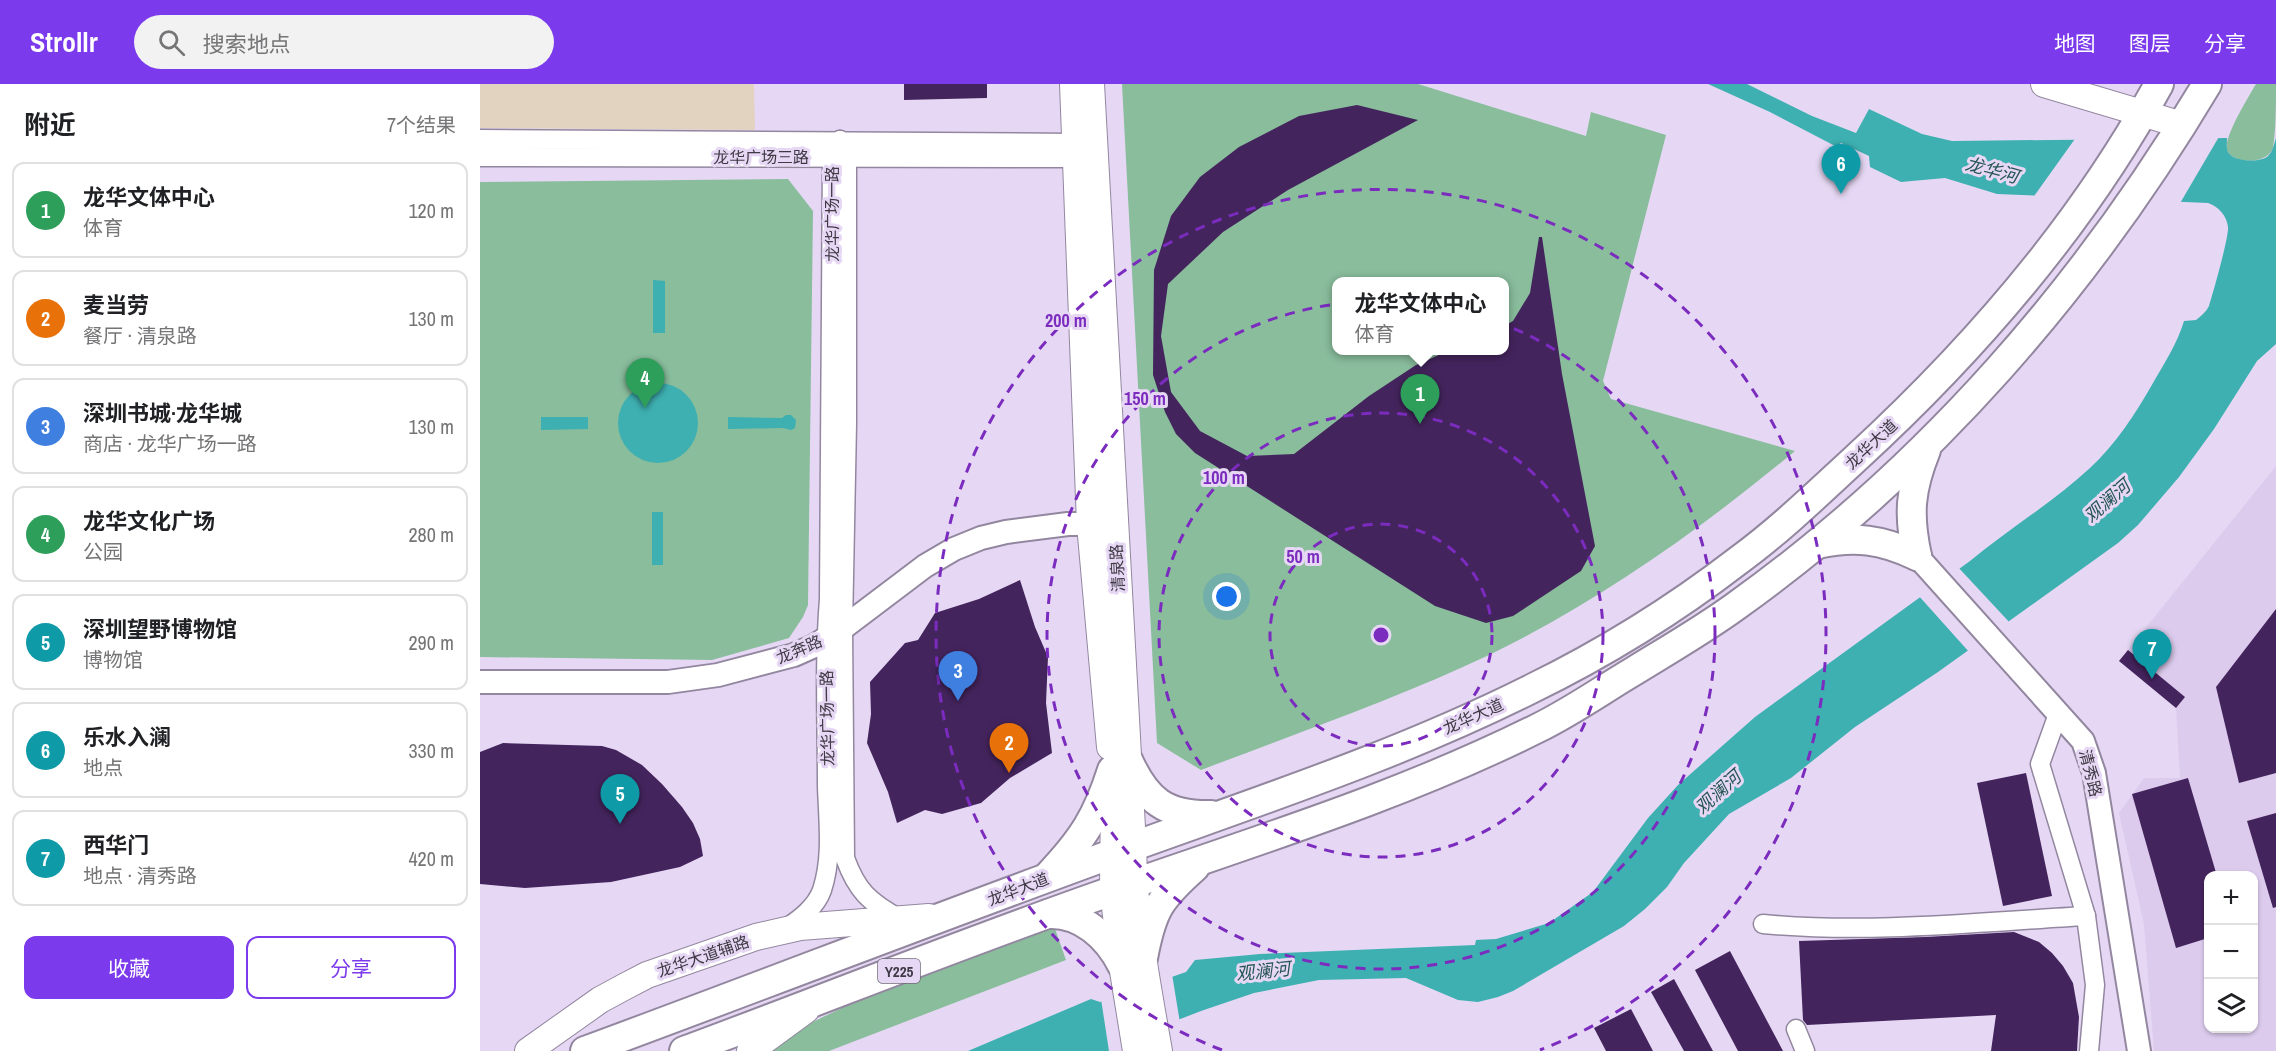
<!DOCTYPE html>
<html lang="zh">
<head>
<meta charset="utf-8">
<style>
  body { margin:0; font-family:"Archivo Narrow","Noto Sans SC",sans-serif; background:#f2f2f2; color:#202124 }
  .controls { position:absolute; right:18px; bottom:18px; display:grid; overflow:hidden; border-radius:12px; box-shadow:0 2px 4px #0004 }
  .controls button { width:54px; height:54px; display:grid; place-items:center; padding:0; border:0; border-bottom:2px solid #e0e0e0; background:#fff; color:#202124; font:30px sans-serif }
  .you { position:absolute; left:747px; top:513px; width:21px; height:21px; margin:-15px; border:4px solid #fff; border-radius:50%; background:#1a73e8; box-shadow:0 0 0 9px #1a73e833 }
  .badge { display:grid; place-items:center; width:39px; height:39px; border-radius:50%; background:#7c3aed; color:#fff; font-size:20px; font-weight:700 }
  .pin { position:absolute; translate:-50% -50px; filter:drop-shadow(0 2px 3px #0008) }
  .pin::after { content:''; position:absolute; top:32px; width:21px; height:18px; background:inherit; clip-path:polygon(0 0,100% 0,50% 100%) }
  .popup { position:absolute; left:852px; top:193px; width:177px; height:78px; box-sizing:border-box; display:grid; place-content:center; border-radius:12px; background:#fff; filter:drop-shadow(0 2px 4px #0005); font-size:20px; white-space:nowrap; color:#757577 }
  .popup b { font-size:22px; color:#202124 }
  .popup::after { content:''; position:absolute; left:50%; top:100%; margin-left:-12px; border:12px solid transparent; border-top-color:#fff }
  .list { margin:0; padding:0; list-style:none }
  h2 { display:flex; justify-content:space-between; align-items:center; height:78px; margin:0; padding:0 24px; font-size:26px }
  h2 small { font-size:20px; font-weight:400; color:#757577 }
  .list li { display:grid; grid-template-columns:39px 1fr auto; gap:18px; align-items:center; box-sizing:border-box; height:96px; margin:0 12px 12px; padding:0 12px; border:2px solid #e0e0e0; border-radius:12px }
  .list b { display:block; font-size:22px; white-space:nowrap }
  .list p { margin:0; font-size:20px; white-space:nowrap; color:#757577 }
  .list em { font-size:20px; font-style:normal; color:#757577 }
  .actions { display:flex; gap:12px; padding:18px 24px }
  .actions a { flex:1; padding:14px 0; border:2px solid #7c3aed; border-radius:12px; text-align:center; font-size:21px; color:#7c3aed }
  .actions .main { background:#7c3aed; color:#fff }
  .icon { flex:none; width:33px; height:33px; fill:none; stroke:currentColor; stroke-width:2; stroke-linecap:round; stroke-linejoin:round }
  .map { position:relative; flex:none; width:1796px; height:967px; overflow:hidden }
  header { display:flex; align-items:center; gap:36px; box-sizing:border-box; height:84px; padding:0 30px; background:#7c3aed; color:#fff }
  header strong { font-size:28px }
  nav { display:flex; gap:33px; margin-inline-start:auto; font-size:21px }
  .search { width:420px; height:54px; background:#f2f2f2; display:flex; align-items:center; gap:15px; box-sizing:border-box; padding:0 21px; border-radius:33px; color:#757577; font-size:22px }
  main { display:flex }
  aside { flex:1; background:#fff }
  .map>svg:first-child { display:block }
  .commercial { fill:#e2d2c0 }
  .built { fill:#dccbed; fill-rule:evenodd }
  .green { fill:#89bd9c; fill-rule:evenodd }
  .water { fill:#3eb0b1 }
  .pier { fill:#e6d8f4 }
  .building { fill:#44245d }
  .lines { fill:none; stroke-linecap:round; stroke-linejoin:round }
  .minor-casing { stroke:#9387a0; stroke-width:21 }
  .tertiary-casing { stroke:#9387a0; stroke-width:26 }
  .secondary-casing { stroke:#9387a0; stroke-width:28 }
  .primary-casing { stroke:#9387a0; stroke-width:32 }
  .minor { stroke:#fff; stroke-width:18 }
  .tertiary { stroke:#fff; stroke-width:22 }
  .secondary { stroke:#fff; stroke-width:26 }
  .primary { stroke:#fff; stroke-width:28 }
  .ring { fill:none; stroke:#7b2cbf; stroke-width:3; stroke-dasharray:10 8 }
  .labels { text-anchor:middle; dominant-baseline:central; stroke-width:6; stroke-linejoin:round; paint-order:stroke }
  .shield { fill:#e6d8f4; stroke:#706979; stroke-width:1.5 }
  .shield-label { font-size:15px; font-weight:bold; fill:#3e3944 }
  .street-label { font-size:16px; fill:#3e3944; stroke:#e6d8f4 }
  .water-label { font-size:18px; font-style:italic; fill:#255555; stroke:#e6d8f4 }
  .centre { fill:#7b2cbf; stroke:#e6d8f4; stroke-width:3 }
  .ring-label { font-size:18px; text-anchor:middle; font-weight:bold; fill:#7b2cbf; stroke:#e6d8f4; stroke-width:6; stroke-linejoin:round; paint-order:stroke }
</style>
</head>
<body>
<header>
<strong>Strollr</strong>
<div class="search"><svg class="icon" aria-label="search" viewBox="0 0 24 24"><circle cx="10" cy="10" r="6"/><path d="M15 15l6 6"/></svg>搜索地点</div>
<nav><a>地图</a><a>图层</a><a>分享</a></nav>
</header>
<main>
<aside>
<h2>附近<small>7个结果</small></h2>
<ul class="list">
<li><span class="badge" style="background:#2e9e5b">1</span><div><b>龙华文体中心</b><p>体育</p></div><em>120 m</em></li>
<li><span class="badge" style="background:#e8710a">2</span><div><b>麦当劳</b><p>餐厅 · 清泉路</p></div><em>130 m</em></li>
<li><span class="badge" style="background:#3f7fe0">3</span><div><b>深圳书城·龙华城</b><p>商店 · 龙华广场一路</p></div><em>130 m</em></li>
<li><span class="badge" style="background:#2e9e5b">4</span><div><b>龙华文化广场</b><p>公园</p></div><em>280 m</em></li>
<li><span class="badge" style="background:#0f9aa8">5</span><div><b>深圳望野博物馆</b><p>博物馆</p></div><em>290 m</em></li>
<li><span class="badge" style="background:#0f9aa8">6</span><div><b>乐水入澜</b><p>地点</p></div><em>330 m</em></li>
<li><span class="badge" style="background:#0f9aa8">7</span><div><b>西华门</b><p>地点 · 清秀路</p></div><em>420 m</em></li>
</ul>
<div class="actions"><a class="main">收藏</a><a>分享</a></div>
</aside>
<div class="map">
<svg width="1796" height="967" viewBox="0 0 1796 967">
  <rect width="100%" height="100%" fill="#e6d8f4"/>
  <polygon class="commercial" points="0,0 274,0 275,46 0,44"/>
  <path class="built" d="M1796,382v585h-122l-10,-127 -25,-111 25,-35h36l-4,-70 -57,-47zM1728,792h46v152h-46z"/>
  <g class="green">
    <path d="M642,0h296l168,52 5,-24 75,23 -63,246 8,18 184,52c-94,78 -195,150 -306,204 -93,44 -192,78 -288,115l-44,-27zM856,198h168v68h-168z"/>
    <path d="M1776,0h20c0,20 0,45 -3,64 -7,18 -42,15 -46,2 -4,-12 22,-54 29,-66z"/>
    <polygon points="308,95 333,127 328,521 323,533 309,554 232,576 0,573 0,98"/>
    <path d="M574,842l12,34 -237,91h-68c90,-56 194,-87 293,-125z"/>
  </g>
  <g class="water">
    <path d="M1228,0h39l65,32 44,17 13,-24 53,25 30,7 275,-3c0,5 -1,10 1,14 5,10 33,11 40,4 5,-5 6,-12 8,-18v206l-19,17 -43,68 -35,48 -41,48 -20,18 -180,129 -83,55 -64,51 -62,36 -45,49 -17,24 -22,22 -21,17 -111,65 -15,6 -20,5 -20,-2 -52,-22 -87,2 -65,13 -53,18 -31,12 -54,28h-148l123,-52 9,3 86,-30 9,-12 65,-6 215,-9 1,-5 20,-1 53,-16 44,-31 55,-74 30,-33 77,-68 215,-156c39,-32 83,-59 120,-93 26,-24 46,-55 63,-85 12,-21 24,-39 31,-62l12,-1c5,-4 10,-8 13,-14 4,-13 20,-69 19,-79 -1,-11 -10,-21 -20,-24l-211,-9 -52,-16 -44,4 -31,-15 -1,-11 -28,-13 -4,4 -67,-35z"/>
    <polygon points="173,196 185,197 185,249 173,249"/>
    <circle cx="178" cy="339" r="40"/>
    <polygon points="306,331 311,331 316,336 315,344 311,346 303,344 248,345 248,333 302,334"/>
    <polygon points="61,333 108,333 108,345 61,346"/>
    <rect x="172" y="428" width="11" height="53"/>
  </g>
  <g class="pier">
    <polygon points="1740,51 1699,121 1552,115 1597,52"/>
    <polygon points="1477,482 1531,540 1490,569 1438,511"/>
    <polygon points="692,890 700,939 643,967 629,967 621,915"/>
  </g>
  <g class="building">
    <polygon points="424,0 507,0 507,14 424,16"/>
    <polygon points="877,21 938,36 808,106 743,148 688,200 681,252 691,308 720,347 767,372 814,370 889,312 936,281 968,267 1024,267 1024,242 1033,237 1050,209 1059,153 1062,153 1082,290 1115,462 1101,487 1033,532 1006,539 955,522 715,369 696,350 685,328 673,291 674,186 691,132 720,93 759,63 819,32"/>
    <polygon points="540,496 555,543 568,573 566,619 572,669 530,694 501,719 462,730 445,726 417,739 408,708 387,659 391,630 390,598 425,559 438,556 455,529 499,515"/>
    <polygon points="1796,525 1796,689 1759,699 1736,603"/>
    <polygon points="1648,566 1705,613 1696,624 1639,577"/>
    <polygon points="23,659 122,662 136,666 162,681 182,700 202,723 213,739 220,755 223,772 200,783 131,798 45,804 0,800 0,668"/>
    <polygon points="1546,689 1572,812 1523,822 1497,699"/>
    <polygon points="1708,694 1737,792 1728,792 1728,854 1696,864 1652,710"/>
    <polygon points="1796,729 1796,823 1793,824 1767,737"/>
    <polygon points="1534,848 1559,858 1572,869 1583,882 1593,899 1599,933 1597,967 1511,967 1516,931 1327,941 1323,936 1319,857 1445,853"/>
    <polygon points="1250,867 1303,967 1258,967 1215,886"/>
    <polygon points="1194,895 1233,967 1204,967 1171,908"/>
    <polygon points="1151,925 1173,967 1126,967 1114,944"/>
  </g>
  <g class="lines">
    <g class="minor-casing">
      <g id="minor">
        <polyline points="0,55 596,59"/>
        <path d="M360,56l7,17v266l-4,205 2,230c12,33 24,44 55,61"/>
        <polyline points="0,73 597,74"/>
        <polyline points="1578,630 1560,680 1606,832"/>
        <path d="M1283,840c107,10 217,-2 323,-8l9,69 -6,66"/>
        <path d="M305,845c15,-10 31,-22 37,-39 11,-33 6,-70 5,-104 0,-63 -3,-125 2,-187l3,-442 8,-17"/>
        <polyline points="1316,945 1325,967"/>
      </g>
    </g>
    <g class="tertiary-casing">
      <g id="tertiary">
        <polyline points="1437,472 1603,657 1614,689 1659,967"/>
        <polyline points="0,598 188,598 238,591 314,571 332,563 363,544 445,482 474,465 501,454 526,448 588,440 610,440"/>
      </g>
    </g>
    <g class="secondary-casing">
      <g id="secondary">
        <polyline points="593,0 610,440 630,663"/>
        <path d="M611,0l42,762c1,69 14,137 26,205"/>
        <polyline points="1564,0 1702,41"/>
        <polyline points="634,708 633,807 642,881 656,967"/>
        <polyline points="48,967 120,916 144,903 167,891 276,853 320,843 449,833"/>
        <polyline points="270,967 326,926"/>
      </g>
    </g>
    <g class="primary-casing">
      <g id="primary">
        <path d="M1337,460c38,-8 64,-5 100,12"/>
        <path d="M1437,472c-9,-42 -7,-66 9,-106"/>
        <path d="M648,676c18,40 37,56 83,55"/>
        <path d="M569,791c34,-36 48,-58 63,-105"/>
        <path d="M568,830c33,-2 60,23 74,51"/>
        <path d="M663,874c9,-48 16,-59 52,-91"/>
        <path d="M105,967c176,-65 351,-133 527,-197 140,-51 283,-97 417,-164 74,-36 145,-80 210,-130 41,-30 78,-66 115,-100 120,-110 227,-233 305,-376"/>
        <path d="M204,967c143,-53 284,-110 428,-160 143,-50 290,-95 426,-163 33,-16 64,-38 96,-57 34,-21 69,-41 102,-65 193,-138 350,-319 471,-522"/>
      </g>
    </g>
    <use href="#minor" class="minor"/>
    <use href="#tertiary" class="tertiary"/>
    <use href="#secondary" class="secondary"/>
    <use href="#primary" class="primary"/>
  </g>
  <g class="ring">
    <circle cx="901" cy="551" r="111"/>
    <circle cx="901" cy="551" r="222"/>
    <circle cx="901" cy="551" r="334"/>
    <path d="M742 966A445 445 0 1 1 1060 966"/>
  </g>
  <g class="labels">
    <rect class="shield" x="398" y="875" width="42" height="24" rx="4.5"/>
    <g class="shield-label">
      <text x="419" y="887">Y225</text>
    </g>
    <g class="street-label">
      <text x="281" y="73">龙华广场三路</text>
      <text transform="translate(352 130) rotate(-90)">龙华广场一路</text>
      <text transform="translate(1391 360) rotate(-43)">龙华大道</text>
      <text transform="translate(637 484) rotate(-93)">清泉路</text>
      <text transform="translate(319 565) rotate(-23)">龙奔路</text>
      <text transform="translate(993 632) rotate(-24)">龙华大道</text>
      <text transform="translate(347 634) rotate(-91)">龙华广场一路</text>
      <text transform="translate(1611 689) rotate(76)">清秀路</text>
      <text transform="translate(538 805) rotate(-21)">龙华大道</text>
      <text transform="translate(223 872) rotate(-19)">龙华大道辅路</text>
    </g>
    <g class="water-label">
      <text transform="translate(1512 86) rotate(15)">龙华河</text>
      <text transform="translate(1627 417) rotate(-41)">观澜河</text>
      <text transform="translate(1238 708) rotate(-42)">观澜河</text>
      <text transform="translate(783 887) rotate(-6)">观澜河</text>
    </g>
  </g>
  <circle cx="901" cy="551" r="9" class="centre"/>
  <g class="ring-label">
    <text x="586" y="243">200 m</text>
    <text x="665" y="321">150 m</text>
    <text x="744" y="400">100 m</text>
    <text x="823" y="479">50 m</text>
  </g>
</svg>
<div class="controls">
<button>+</button>
<button>−</button>
<button><svg class="icon" aria-label="layers" viewBox="0 0 24 24"><path d="M12 4l9 5-9 5-9-5zM3 14l9 5 9-5"/></svg></button>
</div>
<div class="you"></div>
<div class="pin badge" style="left:940px;top:340px;background:#2e9e5b">1</div>
<div class="popup"><b>龙华文体中心</b>体育</div>
<div class="pin badge" style="left:529px;top:689px;background:#e8710a">2</div>
<div class="pin badge" style="left:478px;top:617px;background:#3f7fe0">3</div>
<div class="pin badge" style="left:165px;top:324px;background:#2e9e5b">4</div>
<div class="pin badge" style="left:140px;top:740px;background:#0f9aa8">5</div>
<div class="pin badge" style="left:1361px;top:110px;background:#0f9aa8">6</div>
<div class="pin badge" style="left:1672px;top:595px;background:#0f9aa8">7</div>
</div>
</main>
</body>
</html>
